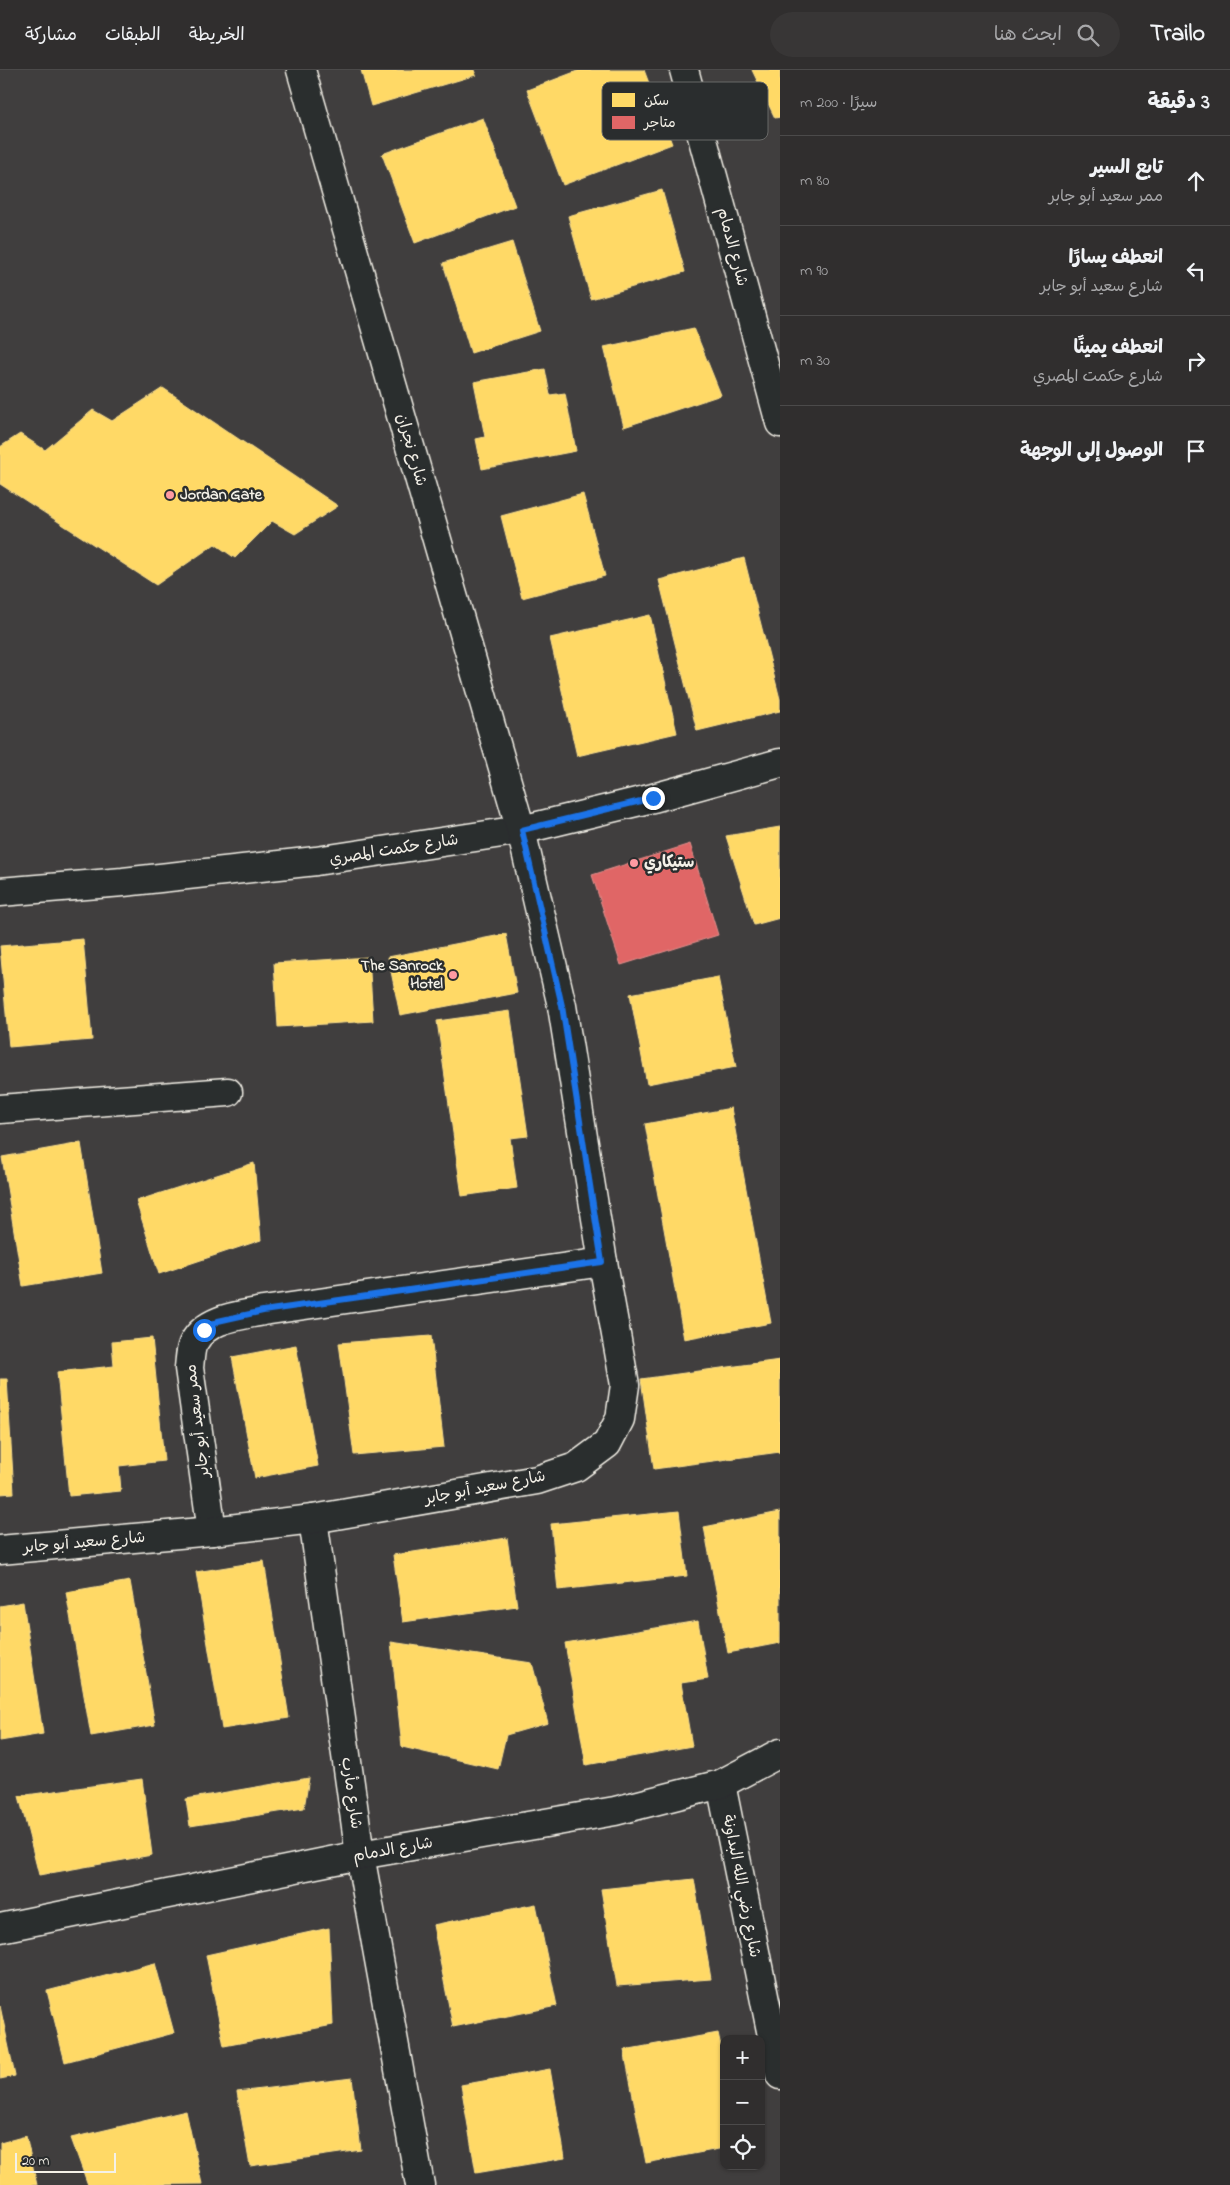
<!DOCTYPE html>
<html lang="ar">
<head>
<meta charset="utf-8">
<style>
  body { margin:0; font-family:"Indie Flower","Playpen Sans Arabic",sans-serif; background:#383636; color:#f1f3f6; direction:rtl }
  .controls { position:absolute; right:15px; bottom:15px; display:grid; overflow:hidden; border-radius:10px; box-shadow:0 1px 4px #0004 }
  .controls button { width:45px; height:45px; display:grid; place-items:center; padding:0; border:0; border-bottom:1px solid #4b4a4a; background:#302e2e; color:#f1f3f6; font:25px sans-serif }
  .scale { position:absolute; left:15px; bottom:12px; width:101px; box-sizing:border-box; padding-left:5px; border:2px solid #f4f1e8; border-top:0; font-size:14px; line-height:18px; white-space:nowrap; color:#f4f1e8; -webkit-text-stroke:4px #2a2d2e; paint-order:stroke }
  .stop { position:absolute; width:15px; height:15px; margin:-11px; border:4px solid #1a73e8; border-radius:50%; background:#fff }
  .stop.end { background:#1a73e8; border-color:#fff; box-shadow:0 1px 5px #0008 }
  .list { margin:0; padding:0; list-style:none }
  h2 { display:flex; justify-content:space-between; align-items:center; height:65px; margin:0; padding:0 20px; font-size:21px }
  h2 small { font-size:16px; font-weight:400; color:#a8a8aa }
  .list li { display:grid; grid-template-columns:32px 1fr auto; gap:15px; align-items:center; box-sizing:border-box; height:90px; padding:0 20px; border-top:1px solid #4b4a4a }
  .list b { display:block; font-size:19px; white-space:nowrap }
  .list p { margin:0; font-size:16px; white-space:nowrap; color:#a8a8aa }
  .list em { font-size:16px; font-style:normal; color:#a8a8aa }
  .icon { flex:none; width:28px; height:28px; fill:none; stroke:currentColor; stroke-width:2; stroke-linecap:round; stroke-linejoin:round }
  .map { position:relative; flex:none; width:780px; height:2115px; overflow:hidden; direction:ltr }
  header { display:flex; align-items:center; gap:30px; box-sizing:border-box; height:70px; padding:0 25px; background:#302e2e; border-bottom:1px solid #4b4a4a }
  header strong { font-size:24px }
  nav { display:flex; gap:28px; margin-inline-start:auto; font-size:18px }
  .search { width:350px; height:45px; background:#383636; display:flex; align-items:center; gap:12px; box-sizing:border-box; padding:0 18px; border-radius:28px; color:#a8a8aa; font-size:19px }
  main { display:flex }
  aside { flex:1; background:#302e2e }
  .map>svg:first-child { display:block }
  .homes { fill:#ffd966; stroke:#fce08d }
  .shops { fill:#e06666; stroke:#e6908d }
  .lines { fill:none; stroke-linecap:round; stroke-linejoin:round }
  .street-casing { stroke:#f4f1e8; stroke-width:31 }
  .street { stroke:#2a2d2e; stroke-width:28 }
  .route { stroke:#1a73e8; stroke-width:6 }
  .poi-dot { fill:#ff9aa2; stroke:#2a2d2e; stroke-width:2 }
  .labels { text-anchor:middle; dominant-baseline:central; stroke-width:5; stroke-linejoin:round; paint-order:stroke }
  .street-label { font-size:16px; fill:#f4f1e8; stroke:#2a2d2e }
  .poi-label { font-size:16px; font-weight:bold; fill:#f4f1e8; stroke:#2a2d2e; text-anchor:start }
  .key { fill:#2a2d2e; stroke:#676866; stroke-width:1 }
  .key-label { font-size:14px; fill:#f4f1e8 }
</style>
</head>
<body>
<header>
<strong>Trailo</strong>
<div class="search"><svg class="icon" aria-label="search" viewBox="0 0 24 24"><circle cx="10" cy="10" r="6"/><path d="M15 15l6 6"/></svg>ابحث هنا</div>
<nav><a>الخريطة</a><a>الطبقات</a><a>مشاركة</a></nav>
</header>
<main>
<aside>
<h2>3 دقيقة<small>سيرًا · 200 m</small></h2>
<ul class="list">
<li><svg class="icon" aria-label="ahead" viewBox="0 0 24 24"><path d="M12 20V5M6 11l6-6 6 6"/></svg><div><b>تابع السير</b><p>ممر سعيد أبو جابر</p></div><em>80 m</em></li>
<li><svg class="icon" aria-label="left" viewBox="0 0 24 24"><path d="M17 20v-9H6M10 6l-5 5 5 5"/></svg><div><b>انعطف يسارًا</b><p>شارع سعيد أبو جابر</p></div><em>90 m</em></li>
<li><svg class="icon" aria-label="right" viewBox="0 0 24 24"><path d="M7 20v-9h11M14 6l5 5-5 5"/></svg><div><b>انعطف يمينًا</b><p>شارع حكمت المصري</p></div><em>30 m</em></li>
<li><svg class="icon" aria-label="arrive" viewBox="0 0 24 24"><path d="M6 21V4h12l-3 4 3 4H6"/></svg><div><b>الوصول إلى الوجهة</b></div></li>
</ul>
</aside>
<div class="map">
<svg width="780" height="2115" viewBox="0 0 780 2115">
  <rect width="100%" height="100%" fill="#403e3e"/>
  <filter id="ink" filterUnits="userSpaceOnUse"><feTurbulence type="fractalNoise" baseFrequency=".02" numOctaves="2"/><feDisplacementMap in="SourceGraphic" scale="10" xChannelSelector="R" yChannelSelector="G"/><feConvolveMatrix kernelMatrix="1 2 1 2 8 2 1 2 1" color-interpolation-filters="sRGB"/></filter>
  <g filter="url(#ink)">
    <g class="homes">
      <polygon points="361,0 474,0 476,5 371,36"/>
      <polygon points="580,0 644,0 672,74 563,115 527,20"/>
      <polygon points="752,0 780,0 780,47 775,48"/>
      <polygon points="483,48 515,136 415,173 382,84"/>
      <polygon points="662,120 685,202 591,229 568,146"/>
      <polygon points="512,172 540,261 471,283 443,193"/>
      <polygon points="694,258 721,325 624,357 604,277"/>
      <polygon points="545,299 550,325 565,323 576,381 482,399 476,369 485,367 474,312"/>
      <polygon points="163,318 338,436 295,464 272,451 235,488 215,474 156,515 0,414 0,377 20,364 45,380 93,340 112,351"/>
      <polygon points="583,424 605,506 522,528 501,446"/>
      <polygon points="744,488 780,629 780,641 697,661 659,510"/>
      <polygon points="650,545 677,663 577,686 550,568"/>
      <polygon points="780,757 780,848 754,855 726,766"/>
      <polygon points="506,864 517,923 400,945 388,887"/>
      <polygon points="83,869 92,970 9,977 0,876"/>
      <polygon points="369,887 373,951 278,957 274,893"/>
      <polygon points="718,907 736,997 647,1014 630,924"/>
      <polygon points="510,941 528,1066 510,1068 517,1118 462,1126 437,951"/>
      <polygon points="731,1038 771,1253 684,1269 645,1054"/>
      <polygon points="81,1073 102,1203 23,1216 2,1087"/>
      <polygon points="254,1093 261,1170 159,1204 136,1131"/>
      <polygon points="431,1266 444,1377 354,1385 339,1273"/>
      <polygon points="152,1268 164,1391 119,1396 121,1421 69,1426 57,1302 114,1296 112,1272"/>
      <polygon points="296,1275 318,1396 255,1408 232,1287"/>
      <polygon points="780,1290 780,1382 654,1399 641,1309"/>
      <polygon points="0,1309 7,1309 14,1423 0,1424"/>
      <polygon points="679,1441 687,1506 558,1520 551,1454"/>
      <polygon points="780,1442 780,1573 728,1583 704,1457"/>
      <polygon points="507,1468 517,1536 403,1552 393,1485"/>
      <polygon points="264,1491 289,1648 222,1659 196,1502"/>
      <polygon points="130,1511 155,1655 91,1666 66,1522"/>
      <polygon points="23,1532 43,1664 0,1671 0,1536"/>
      <polygon points="698,1551 708,1609 681,1613 692,1676 586,1695 565,1573"/>
      <polygon points="391,1572 532,1593 548,1653 506,1665 498,1699 402,1677"/>
      <polygon points="309,1708 304,1738 190,1756 186,1729"/>
      <polygon points="142,1709 152,1785 39,1805 19,1726"/>
      <polygon points="694,1809 711,1909 617,1916 601,1819"/>
      <polygon points="536,1834 557,1936 453,1957 433,1855"/>
      <polygon points="329,1858 333,1955 224,1976 206,1885"/>
      <polygon points="155,1893 174,1963 65,1992 47,1921"/>
      <polygon points="0,1936 15,2006 0,2009"/>
      <polygon points="718,1963 724,1990 724,2078 646,2093 624,1980"/>
      <polygon points="550,1999 565,2088 476,2103 461,2015"/>
      <polygon points="352,2008 361,2080 250,2096 237,2022"/>
      <polygon points="186,2041 202,2114 88,2115 71,2068"/>
      <polygon points="26,2066 37,2115 0,2115 0,2073"/>
    </g>
    <polygon class="shops" points="690,774 718,865 621,895 592,805"/>
    <g class="lines">
      <g class="street-casing">
        <g id="street">
          <polyline points="684,0 780,353"/>
          <polyline points="0,822 123,812 316,791 521,760 653,728 780,693"/>
          <polyline points="0,1039 228,1022"/>
          <polyline points="313,1449 360,1785 420,2115"/>
          <path d="M212,1461l-23,-163c1,-8 1,-20 5,-26 13,-24 45,-26 69,-31l340,-49"/>
          <polyline points="0,1480 212,1461 313,1449 537,1410 576,1397 607,1374 620,1349 625,1315 603,1192 562,936 521,760 301,0"/>
          <polyline points="721,1714 780,2005"/>
          <polyline points="0,1858 360,1785 615,1741 721,1714 780,1683"/>
        </g>
      </g>
      <use href="#street" class="street"/>
    </g>
  </g>
  <g class="lines" filter="url(#ink)">
    <polyline class="route" points="204,1260 218,1251 263,1241 602,1192 562,936 522,760 653,728"/>
  </g>
  <g class="poi-dot">
    <circle cx="170" cy="425" r="5"/>
    <circle cx="634" cy="793" r="5"/>
    <circle cx="453" cy="905" r="5"/>
  </g>
  <g class="labels">
    <g class="street-label">
      <text transform="translate(732 177) rotate(75)">شارع الدمام</text>
      <text transform="translate(411 380) rotate(74)">شارع نجران</text>
      <text transform="translate(394 780) rotate(-9)">شارع حكمت المصري</text>
      <text transform="translate(198 1351) rotate(-97)">ممر سعيد أبو جابر</text>
      <text transform="translate(485 1418) rotate(-11)">شارع سعيد أبو جابر</text>
      <text transform="translate(84 1473) rotate(-5)">شارع سعيد أبو جابر</text>
      <text transform="translate(351 1723) rotate(82)">شارع مأرب</text>
      <text transform="translate(393 1780) rotate(-10)">شارع الدمام</text>
      <text transform="translate(741 1816) rotate(79)">شارع رضي الله البداونة</text>
    </g>
    <g class="poi-label">
      <text x="180" y="425">Jordan Gate</text>
      <text x="644" y="793">ستيكاري</text>
      <text x="443" y="896" text-anchor="end">The Sanrock<tspan x="443" dy="18">Hotel</tspan></text>
    </g>
  </g>
  <rect x="602" y="12" width="166" height="58" rx="8" class="key"/>
  <rect x="612" y="23" width="23" height="14" fill="#ffd966"/>
  <rect x="612" y="46" width="23" height="13" fill="#e06666"/>
  <g class="key-label">
    <text x="644" y="35">سكن</text>
    <text x="644" y="57">متاجر</text>
  </g>
</svg>
<div class="controls">
<button>+</button>
<button>−</button>
<button><svg class="icon" aria-label="locate" viewBox="0 0 24 24"><circle cx="12" cy="12" r="6"/><path d="M12 2v4M12 18v4M2 12h4M18 12h4"/></svg></button>
</div>
<div class="scale">20 m</div>
<div class="stop" style="left:204px;top:1260px"></div>
<div class="stop end" style="left:653px;top:728px"></div>
</div>
</main>
</body>
</html>
